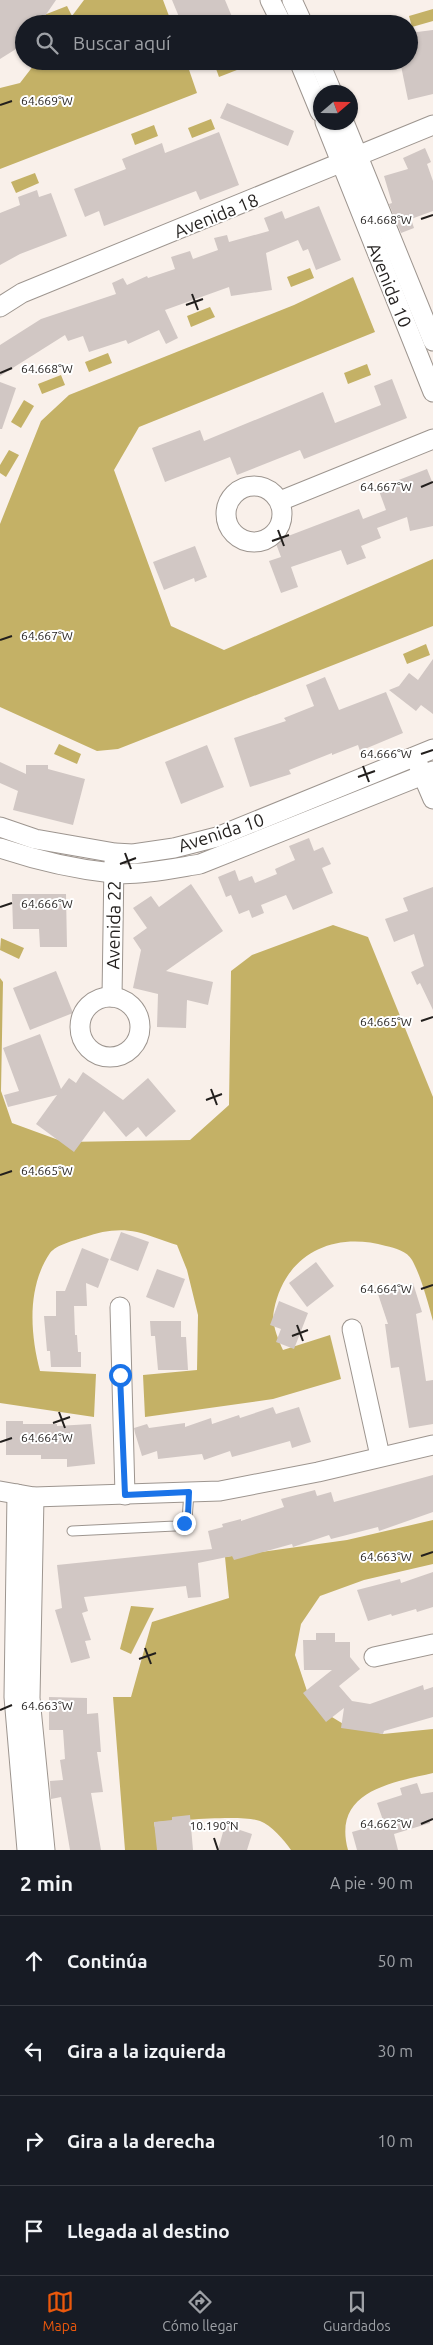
<!DOCTYPE html>
<html lang="es">
<head>
<meta charset="utf-8">
<style>
  body { margin:0; font-family:Ubuntu,sans-serif; background:#242831; color:#f1f3f6 }
  .compass { position:absolute; left:313px; top:85px; width:45px; height:45px; border-radius:50%; background:#171b24; box-shadow:0 1px 4px #0004; rotate:70deg }
  .stop { position:absolute; width:15px; height:15px; margin:-11px; border:4px solid #1a73e8; border-radius:50%; background:#fff }
  .stop.end { background:#1a73e8; border-color:#fff; box-shadow:0 1px 5px #0008 }
  .list { margin:0; padding:0; list-style:none }
  h2 { display:flex; justify-content:space-between; align-items:center; height:65px; margin:0; padding:0 20px; font-size:21px }
  h2 small { font-size:16px; font-weight:400; color:#9ea1a6 }
  .list li { display:grid; grid-template-columns:32px 1fr auto; gap:15px; align-items:center; box-sizing:border-box; height:90px; padding:0 20px; border-top:1px solid #363941 }
  .list b { display:block; font-size:19px; white-space:nowrap }
  .list em { font-size:16px; font-style:normal; color:#9ea1a6 }
  .icon { flex:none; width:28px; height:28px; fill:none; stroke:currentColor; stroke-width:2; stroke-linecap:round; stroke-linejoin:round }
  .map { position:relative; flex:none; width:433px; height:1850px; overflow:hidden }
  .search { position:absolute; background:#171b24; box-shadow:0 1px 4px #0004; left:15px; right:15px; top:15px; height:55px; display:flex; align-items:center; gap:12px; box-sizing:border-box; padding:0 18px; border-radius:28px; color:#9ea1a6; font-size:19px }
  .sheet { height:425px; background:#171b24 }
  nav { display:flex; justify-content:space-around; align-items:center; box-sizing:border-box; height:70px; border-top:1px solid #363941; background:#171b24; font-size:14px; color:#9ea1a6 }
  nav a { display:grid; justify-items:center; gap:2px }
  nav .on { color:#ea580c }
  .map>svg:first-child { display:block }
  .water { fill:#c4b166 }
  .building { fill:#d1c7c4 }
  .lines { fill:none; stroke-linecap:round; stroke-linejoin:round }
  .service-casing { stroke:#9d958f; stroke-width:11 }
  .minor-casing { stroke:#9d958f; stroke-width:21 }
  .service { stroke:#fff; stroke-width:9 }
  .minor { stroke:#fff; stroke-width:19 }
  .route { stroke:#1a73e8; stroke-width:6 }
  .ticks { fill:none; stroke:#221f1d; stroke-width:2 }
  .labels { text-anchor:middle; dominant-baseline:central; stroke-width:4; stroke-linejoin:round; paint-order:stroke }
  .street-label { font-size:18px; fill:#221f1d; stroke:#fff }
  .ticks-label { font-size:12px; text-anchor:middle; fill:#221f1d; stroke:#fff; stroke-width:4; stroke-linejoin:round; paint-order:stroke }
</style>
</head>
<body>
<div class="map">
<svg width="433" height="1850" viewBox="0 0 433 1850">
  <rect width="100%" height="100%" fill="#f9f0ea"/>
  <g class="water">
    <polygon points="84,0 163,0 172,24 66,24 71,17 47,24 44,15 67,6 72,16"/>
    <polygon points="433,9 433,21 412,27 409,16"/>
    <polygon points="37,61 186,61 197,93 0,169 0,88 20,83"/>
    <polygon points="228,61 239,61 242,68 219,77 215,66"/>
    <polygon points="211,119 215,129 192,138 188,128"/>
    <polygon points="154,125 158,136 135,145 131,134"/>
    <polygon points="35,173 39,183 16,193 11,182"/>
    <polygon points="310,268 314,278 291,287 287,277"/>
    <polygon points="353,277 375,332 139,427 114,470 171,626 224,650 433,559 433,626 118,749 97,751 0,707 0,524 41,421 69,395 294,305"/>
    <polygon points="210,307 215,317 191,327 187,316"/>
    <polygon points="108,353 112,363 89,372 85,362"/>
    <polygon points="367,364 371,375 348,384 344,373"/>
    <polygon points="61,375 65,385 42,394 38,384"/>
    <polygon points="24,400 34,406 21,428 11,422"/>
    <polygon points="9,450 19,455 6,477 0,473 0,465"/>
    <polygon points="426,644 430,655 407,664 403,654"/>
    <polygon points="59,744 81,754 77,764 54,754"/>
    <path d="M333,925l35,12 65,160v224c-5,-18 -12,-45 -21,-61 -5,-9 -17,-12 -26,-14 -53,-15 -101,8 -112,64 -3,13 4,29 9,40l47,-15 11,44 -68,20 -128,18 -2,-42 54,-5 1,-55 -11,-45 -10,-25c-13,-4 -27,-10 -40,-13 -18,-4 -35,-1 -52,5 -10,3 -29,8 -35,16 -23,34 -20,80 -10,118l56,3 -2,43 -94,-14v-425l3,4 -2,109 11,32 52,19 126,-2 39,-35 2,-134 21,-16z"/>
    <polygon points="1,938 24,948 19,959 0,950"/>
    <path d="M433,1520v44l-69,16 -44,16 -19,28 -6,31 13,39 14,17 23,14 38,9 50,-5v44c-42,10 -101,18 -85,77h-57c-7,-10 -20,-25 -31,-29 -19,-7 -83,0 -106,1l5,28h-34l-12,-153h18l21,-75 77,-24 -4,-41 122,-17z"/>
    <polygon points="131,1606 154,1608 131,1654 120,1649"/>
  </g>
  <g class="building">
    <polygon points="0,0 56,0 45,16 34,24 24,24 24,44 0,59"/>
    <polygon points="172,0 225,0 235,24 182,24"/>
    <polygon points="433,30 433,94 408,100 400,61 409,61 411,55 409,33"/>
    <polygon points="227,103 294,131 288,146 220,118"/>
    <polygon points="219,132 239,185 200,200 196,191 104,226 99,211 85,217 74,189 126,169 122,159 162,143 165,153"/>
    <polygon points="425,148 431,162 427,164 433,181 433,211 411,219 414,228 401,233 389,204 392,203 384,176 408,169 403,158"/>
    <polygon points="37,190 39,197 51,193 67,236 20,254 0,265 0,213 20,205 18,197"/>
    <polygon points="319,206 341,260 316,270 308,249 303,251 298,240 266,253 272,290 231,296 229,287 165,310 178,338 166,344 159,330 128,344 126,340 89,352 83,336 68,341 65,335 0,376 0,345 41,319 116,294 112,283 123,278 127,285 147,276 148,278 175,269 171,257 190,251 193,259 218,250 214,238 227,235 229,242 269,231 264,218 282,211 285,219"/>
    <polygon points="392,379 407,418 304,459 300,450 237,475 230,457 165,482 152,448 200,430 204,441 323,392 335,423 381,405 374,386"/>
    <polygon points="0,382 16,388 2,429 0,429"/>
    <polygon points="427,469 433,484 433,526 410,531 407,517 377,528 381,538 361,546 366,558 347,565 341,550 291,567 298,587 281,593 269,561 281,557 275,541 359,509 363,519 386,510 378,488"/>
    <polygon points="195,546 207,577 195,582 194,578 164,590 153,562"/>
    <polygon points="433,659 433,714 421,705 416,711 389,690 399,686 409,673 418,680"/>
    <polygon points="325,677 339,710 386,692 403,733 360,751 358,745 332,755 332,753 289,770 291,774 250,787 234,738 286,721 284,718 314,706 306,685"/>
    <polygon points="207,745 224,787 181,804 165,762"/>
    <polygon points="0,762 26,774 26,765 48,765 48,769 85,779 73,825 13,810 18,791 0,783"/>
    <polygon points="309,838 314,851 323,847 331,864 322,868 333,893 293,910 286,895 261,905 264,913 252,918 249,910 239,914 231,895 226,897 218,877 235,870 239,881 252,876 255,883 277,874 275,869 295,860 289,846"/>
    <polygon points="191,884 223,931 166,971 213,982 208,1005 187,1000 186,1028 157,1027 158,994 133,988 141,950 133,938 147,928 133,908 151,896 159,907"/>
    <polygon points="433,887 433,1010 420,983 417,985 411,972 424,966 414,934 394,942 385,919 408,911 403,898"/>
    <polygon points="12,894 66,894 67,947 40,947 39,929 13,929"/>
    <polygon points="56,971 73,1013 30,1030 13,988"/>
    <polygon points="40,1034 61,1089 69,1078 76,1083 83,1072 123,1100 148,1078 176,1111 146,1137 138,1127 126,1137 104,1111 74,1152 36,1124 57,1095 8,1107 4,1095 19,1091 3,1048"/>
    <polygon points="121,1232 149,1242 138,1271 110,1260"/>
    <polygon points="82,1248 109,1259 98,1288 86,1283 87,1306 74,1306 75,1335 77,1335 78,1352 81,1352 81,1367 51,1367 50,1351 47,1351 44,1316 56,1316 56,1291 65,1291"/>
    <polygon points="316,1262 334,1286 307,1307 289,1283"/>
    <polygon points="157,1269 185,1279 174,1308 146,1297"/>
    <polygon points="413,1283 422,1312 416,1314 426,1381 433,1380 433,1424 409,1428 399,1367 391,1368 385,1324 388,1324 378,1294"/>
    <polygon points="279,1301 308,1313 294,1349 276,1342 281,1329 270,1325"/>
    <polygon points="150,1321 181,1321 181,1337 186,1337 188,1370 158,1370 155,1336 151,1336"/>
    <polygon points="273,1407 276,1414 299,1407 311,1442 292,1448 290,1441 232,1457 230,1451 204,1460 202,1454 158,1459 157,1451 142,1456 135,1433 134,1428 147,1424 149,1428 185,1423 185,1427 211,1418 212,1424 239,1415 240,1418"/>
    <polygon points="6,1421 23,1421 23,1424 57,1424 57,1426 91,1424 95,1464 67,1467 67,1459 41,1459 41,1455 6,1455"/>
    <polygon points="433,1475 433,1512 379,1531 378,1527 331,1539 329,1535 293,1547 292,1544 234,1560 232,1556 198,1563 201,1597 188,1598 186,1586 84,1597 88,1611 82,1613 91,1640 85,1641 90,1658 71,1663 55,1610 62,1608 57,1565 212,1549 208,1531 223,1527 222,1524 241,1519 241,1521 284,1507 281,1499 315,1490 317,1496 331,1492 334,1502"/>
    <polygon points="433,1572 433,1607 417,1612 416,1609 392,1616 391,1614 368,1621 357,1590 400,1579 401,1583"/>
    <polygon points="316,1633 335,1633 335,1642 350,1642 350,1657 360,1669 339,1686 352,1701 370,1704 423,1685 424,1690 433,1687 433,1717 384,1731 383,1734 341,1728 344,1708 326,1722 303,1693 332,1670 304,1670 303,1640 316,1640"/>
    <polygon points="49,1697 87,1698 87,1714 98,1713 101,1752 97,1752 103,1792 91,1793 101,1850 70,1850 61,1797 51,1799 50,1781 63,1780 60,1760 65,1759 63,1730 49,1730"/>
    <polygon points="417,1783 421,1794 433,1792 433,1819 429,1819 430,1823 394,1834 398,1850 357,1850 352,1832 384,1823 377,1803 402,1795 400,1788"/>
    <polygon points="190,1815 193,1850 157,1850 154,1822 172,1820 172,1817"/>
    <polygon points="225,1825 252,1834 247,1850 218,1850"/>
  </g>
  <g class="lines">
    <g class="service-casing">
      <polyline id="service" points="72,1531 175,1526 187,1520 189,1492"/>
    </g>
    <g class="minor-casing">
      <g id="minor">
        <polyline points="270,0 282,24"/>
        <polyline points="292,0 303,24"/>
        <polyline points="299,61 320,112"/>
        <polyline points="319,61 332,92"/>
        <polyline points="325,122 433,392"/>
        <polyline points="344,122 433,341"/>
        <polyline points="0,307 22,293 433,125"/>
        <circle cx="254" cy="514" r="28"/>
        <polyline points="280,501 433,439"/>
        <polyline points="418,764 433,799"/>
        <polyline points="0,827 35,839 115,853 133,854 174,848 217,837 433,749"/>
        <path d="M0,848c36,12 74,21 112,25 25,3 63,-5 88,-9l233,-93"/>
        <polyline points="112,997 114,862"/>
        <circle cx="110" cy="1027" r="30"/>
        <polyline points="120,1307 125,1495"/>
        <polyline points="352,1329 380,1456"/>
        <polyline points="0,1491 34,1497 220,1491 318,1472 433,1445"/>
        <polyline points="17,1494 14,1697 27,1850"/>
        <polyline points="34,1497 30,1698 45,1850"/>
        <polyline points="374,1657 433,1644"/>
      </g>
    </g>
    <use href="#service" class="service"/>
    <use href="#minor" class="minor"/>
  </g>
  <g class="lines">
    <polyline class="route" points="120,1375 125,1495 189,1492 188,1516 184,1523"/>
  </g>
  <path class="ticks" d="M0,105l12,-4M421,219l12,-4M192,294l6,16M186,305l17,-6M0,373l12,-5M421,487l12,-5M278,530l6,16M272,541l17,-6M0,640l12,-4M421,754l12,-4M363,766l6,16M358,777l17,-6M125,853l6,16M120,864l16,-6M0,907l12,-4M421,1021l12,-4M211,1089l6,16M206,1100l16,-6M0,1175l12,-4M421,1289l12,-4M297,1325l6,16M292,1336l16,-6M59,1412l6,16M53,1423l17,-6M0,1442l12,-4M421,1556l12,-4M145,1648l6,16M139,1659l17,-6M0,1710l12,-5M421,1824l12,-5M214,1838l4,12"/>
  <g class="labels">
    <g class="street-label">
      <text transform="translate(216 215) rotate(-22)">Avenida 18</text>
      <text transform="translate(390 285) rotate(68)">Avenida 10</text>
      <text transform="translate(221 832) rotate(-18)">Avenida 10</text>
      <text transform="translate(113 925) rotate(-89)">Avenida 22</text>
    </g>
  </g>
  <g class="ticks-label">
    <text x="47" y="105">64.669°W</text>
    <text x="386" y="224">64.668°W</text>
    <text x="47" y="373">64.668°W</text>
    <text x="386" y="491">64.667°W</text>
    <text x="47" y="640">64.667°W</text>
    <text x="386" y="758">64.666°W</text>
    <text x="47" y="908">64.666°W</text>
    <text x="386" y="1026">64.665°W</text>
    <text x="47" y="1175">64.665°W</text>
    <text x="386" y="1293">64.664°W</text>
    <text x="47" y="1442">64.664°W</text>
    <text x="386" y="1561">64.663°W</text>
    <text x="47" y="1710">64.663°W</text>
    <text x="386" y="1828">64.662°W</text>
    <text x="214" y="1830">10.190°N</text>
  </g>
</svg>
<svg class="compass" viewBox="-18 -18 36 36"><path d="M0-13l5 13h-10z" fill="#e53935"/><path d="M0 13l5-13h-10z" fill="#9ea1a6"/></svg>
<div class="stop" style="left:120px;top:1375px"></div>
<div class="stop end" style="left:184px;top:1523px"></div>
<div class="search"><svg class="icon" aria-label="search" viewBox="0 0 24 24"><circle cx="10" cy="10" r="6"/><path d="M15 15l6 6"/></svg>Buscar aquí</div>
</div>
<section class="sheet">
<h2>2 min<small>A pie · 90 m</small></h2>
<ul class="list">
<li><svg class="icon" aria-label="ahead" viewBox="0 0 24 24"><path d="M12 20V5M6 11l6-6 6 6"/></svg><div><b>Continúa</b></div><em>50 m</em></li>
<li><svg class="icon" aria-label="left" viewBox="0 0 24 24"><path d="M17 20v-9H6M10 6l-5 5 5 5"/></svg><div><b>Gira a la izquierda</b></div><em>30 m</em></li>
<li><svg class="icon" aria-label="right" viewBox="0 0 24 24"><path d="M7 20v-9h11M14 6l5 5-5 5"/></svg><div><b>Gira a la derecha</b></div><em>10 m</em></li>
<li><svg class="icon" aria-label="arrive" viewBox="0 0 24 24"><path d="M6 21V4h12l-3 4 3 4H6"/></svg><div><b>Llegada al destino</b></div></li>
</ul>
</section>
<nav>
<a class="on"><svg class="icon" aria-label="map" viewBox="0 0 24 24"><path d="M3 6l6-2 6 2 6-2v14l-6 2-6-2-6 2zM9 4v14M15 6v14"/></svg>Mapa</a>
<a><svg class="icon" aria-label="directions" viewBox="0 0 24 24"><path d="M12 3l9 9-9 9-9-9zM9 14v-3h6M13 9l2 2-2 2"/></svg>Cómo llegar</a>
<a><svg class="icon" aria-label="saved" viewBox="0 0 24 24"><path d="M7 4h10v16l-5-4-5 4z"/></svg>Guardados</a>
</nav>
</body>
</html>
